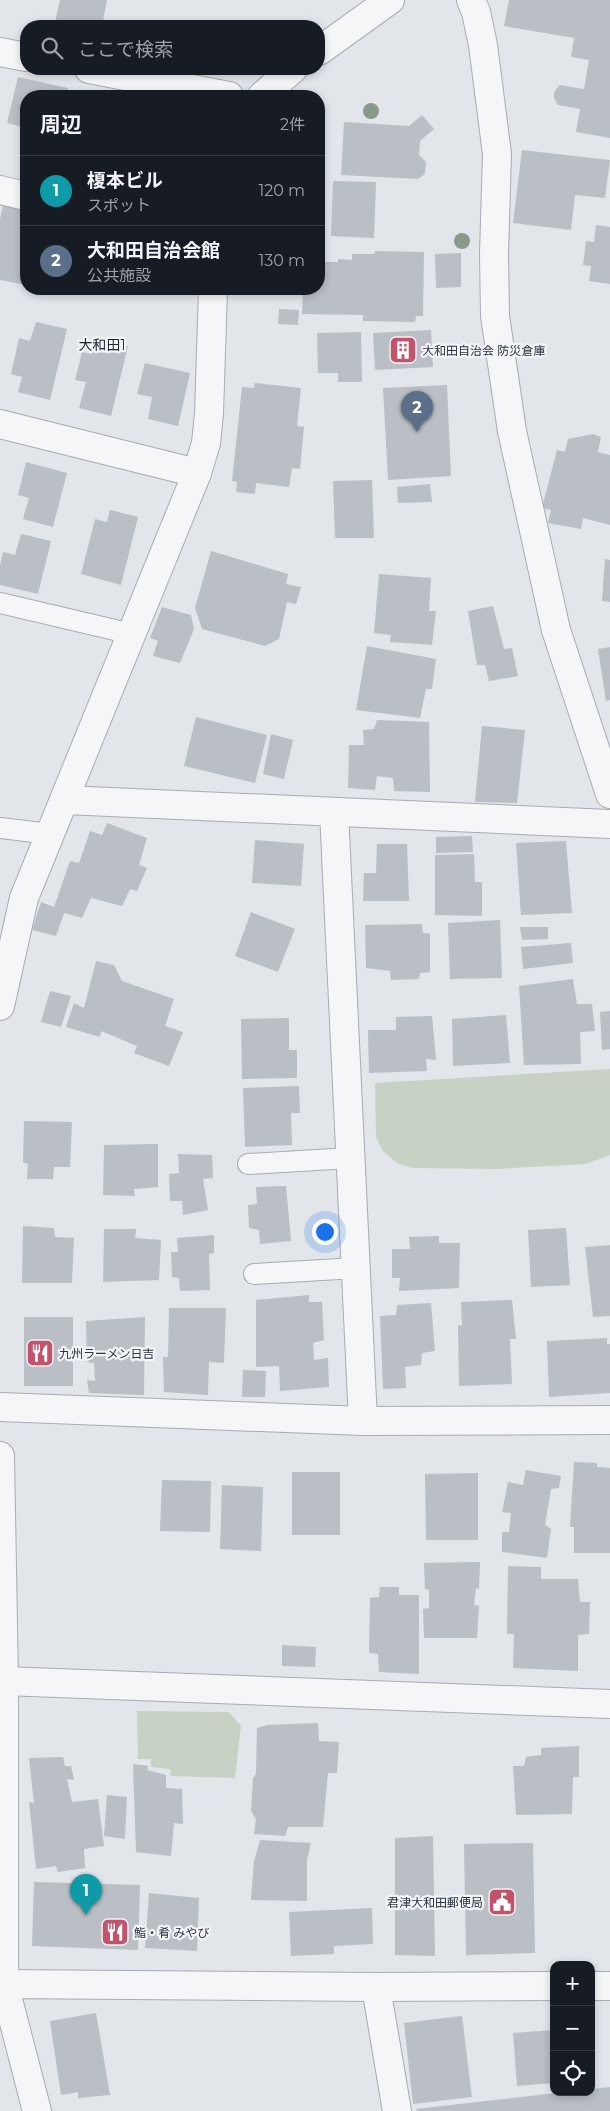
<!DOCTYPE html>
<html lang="ja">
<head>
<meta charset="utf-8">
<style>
  body { margin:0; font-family:Montserrat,"Noto Sans JP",sans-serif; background:#20242c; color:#f1f3f6 }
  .controls { position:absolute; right:15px; bottom:15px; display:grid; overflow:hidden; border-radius:10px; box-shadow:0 2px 8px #0003 }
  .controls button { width:45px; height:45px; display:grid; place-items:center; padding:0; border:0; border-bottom:1px solid #363941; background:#171b24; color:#f1f3f6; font:25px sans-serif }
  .you { position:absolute; left:324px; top:1231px; width:18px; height:18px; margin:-12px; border:4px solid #fff; border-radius:50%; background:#1a73e8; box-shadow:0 0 0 8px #1a73e833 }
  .badge { display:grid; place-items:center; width:32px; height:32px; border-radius:50%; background:#0b8043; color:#fff; font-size:16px; font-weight:700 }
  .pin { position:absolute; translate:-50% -41px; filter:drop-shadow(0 1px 2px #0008) }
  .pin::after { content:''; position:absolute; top:26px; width:18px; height:15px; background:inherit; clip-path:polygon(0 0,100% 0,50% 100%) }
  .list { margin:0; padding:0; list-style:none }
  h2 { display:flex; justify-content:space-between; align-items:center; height:65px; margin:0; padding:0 20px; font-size:21px }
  h2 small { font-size:16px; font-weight:400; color:#9ea1a6 }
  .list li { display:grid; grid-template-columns:32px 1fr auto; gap:15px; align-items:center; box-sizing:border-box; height:70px; padding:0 20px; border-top:1px solid #363941 }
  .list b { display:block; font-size:19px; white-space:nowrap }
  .list p { margin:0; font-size:16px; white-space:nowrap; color:#9ea1a6 }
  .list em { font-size:16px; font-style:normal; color:#9ea1a6 }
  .icon { flex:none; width:28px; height:28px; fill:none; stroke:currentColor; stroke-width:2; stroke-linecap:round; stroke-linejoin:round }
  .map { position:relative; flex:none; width:610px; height:2111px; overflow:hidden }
  .search { position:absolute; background:#171b24; box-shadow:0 2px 8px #0003; left:20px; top:20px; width:305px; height:55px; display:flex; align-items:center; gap:12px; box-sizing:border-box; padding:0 18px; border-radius:20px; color:#9ea1a6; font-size:19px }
  .panel { position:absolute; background:#171b24; box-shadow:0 2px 8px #0003; left:20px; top:90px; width:305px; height:205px; border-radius:20px }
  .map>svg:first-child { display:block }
  .green { fill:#c8d2c4 }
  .building { fill:#babfc5 }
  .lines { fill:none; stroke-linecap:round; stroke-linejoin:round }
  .service-casing { stroke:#a8acb3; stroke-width:22 }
  .minor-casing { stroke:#a8acb3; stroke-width:30 }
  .service { stroke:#f5f6f8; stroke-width:20 }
  .minor { stroke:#f5f6f8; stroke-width:28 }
  .tree { fill:#8a9989 }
  .labels { text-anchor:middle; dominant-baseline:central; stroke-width:4.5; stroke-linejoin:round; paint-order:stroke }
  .poi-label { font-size:12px; fill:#2c3440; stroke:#f2f4f7; text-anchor:start }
  .neighbourhood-label { font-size:14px; fill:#1e2531; stroke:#f2f4f7 }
</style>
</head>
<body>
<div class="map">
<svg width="610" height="2111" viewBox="0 0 610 2111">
  <rect width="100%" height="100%" fill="#e2e5e9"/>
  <g class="green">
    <polygon points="610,1069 610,1155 586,1164 494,1169 413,1168 397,1163 383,1151 376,1137 375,1083"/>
    <polygon points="137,1711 229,1712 241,1726 235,1778 171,1776 170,1769 151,1767 151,1759 138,1759"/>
  </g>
  <g class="building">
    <polygon points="60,0 107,0 102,26 76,26 55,22"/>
    <polygon points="509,0 610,0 610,138 576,132 580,109 558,105 554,98 554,92 560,85 584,89 589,60 571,57 574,38 504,26"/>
    <polygon points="18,77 68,88 66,96 26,96 26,128 7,123"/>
    <polygon points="422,115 434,129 420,141 419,155 426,162 425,174 418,179 341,175 344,122 409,126"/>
    <polygon points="522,150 610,160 605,198 575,195 571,230 513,223"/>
    <polygon points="333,181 376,182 374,238 331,236"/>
    <polygon points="3,205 26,209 26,285 0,280 0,219"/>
    <polygon points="596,225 610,227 610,284 589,281 591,266 583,265 586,241 594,242"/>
    <polygon points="375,251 424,252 423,316 416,316 415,322 363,321 363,315 302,314 303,289 319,289 319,262 338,262 338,259 352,260 352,254 374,254"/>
    <polygon points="461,253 461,287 436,288 435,254"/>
    <polygon points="279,309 299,310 298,325 278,324"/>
    <polygon points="36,322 67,329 50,400 18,392 22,377 11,374 19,338 30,341"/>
    <polygon points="431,330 433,367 375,370 373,333"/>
    <polygon points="361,332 362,382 338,382 338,373 318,373 317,333"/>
    <polygon points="96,338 128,346 111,416 79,408 86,382 75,380 82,352 92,354"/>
    <polygon points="145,363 190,373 178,426 148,419 152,397 137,394"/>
    <polygon points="255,383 301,388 297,426 304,427 300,469 292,468 289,487 256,483 255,494 236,492 237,482 232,481 242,387 254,388"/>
    <polygon points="447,385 451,476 388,480 383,388"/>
    <polygon points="593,434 601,437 598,452 610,455 610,525 583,518 581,529 548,523 551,510 542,508 557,450 565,452 568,439"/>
    <polygon points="26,462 67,473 53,527 23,519 29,498 18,495"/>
    <polygon points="372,480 374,538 335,538 333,481"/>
    <polygon points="430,484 432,502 398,503 397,487"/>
    <polygon points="110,510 138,517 121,585 81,574 95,519 107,522"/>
    <polygon points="21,534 51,541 38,594 0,585 0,565 3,552 15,555"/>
    <polygon points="211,551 288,574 286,584 301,587 296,604 287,602 279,639 265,646 202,629 195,608"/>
    <polygon points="605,559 610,560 610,602 602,601"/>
    <polygon points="379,574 431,578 429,611 436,611 432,645 390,642 391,635 374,633"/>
    <polygon points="493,606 504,649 512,648 518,676 489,681 485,665 477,665 468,611"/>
    <polygon points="162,607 191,615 194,629 180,663 153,656 158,641 150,638"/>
    <polygon points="367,646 436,659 432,689 426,689 420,718 356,710"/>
    <polygon points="610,647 610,700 606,701 598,649"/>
    <polygon points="196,717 267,735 255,783 184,766"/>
    <polygon points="377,720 429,722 430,792 394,791 393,778 377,776 375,790 348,788 349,745 364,745 363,730 374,729"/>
    <polygon points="482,726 525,730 517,803 475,802"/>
    <polygon points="271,734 293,740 284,779 263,774"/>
    <polygon points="107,823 147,838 139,865 147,868 137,891 130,889 122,906 91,898 82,918 64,913 56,936 32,930 41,902 54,907 70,861 79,863 90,831 102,835"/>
    <polygon points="472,836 473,852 436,853 436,837"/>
    <polygon points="255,840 304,844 301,886 252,883"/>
    <polygon points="566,841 572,913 521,915 516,843"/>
    <polygon points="377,844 407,844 409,901 363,901 364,873 376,873"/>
    <polygon points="474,854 475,882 482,882 482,916 435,915 435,855"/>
    <polygon points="251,912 295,929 278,972 235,956"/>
    <polygon points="500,920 502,978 450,979 448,923"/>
    <polygon points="422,924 423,933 430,934 430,972 420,973 419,979 391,980 390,971 366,968 365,925"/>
    <polygon points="520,927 548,927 548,939 522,940"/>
    <polygon points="571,943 573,963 523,969 521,947"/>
    <polygon points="96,961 114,965 122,981 174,999 165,1026 183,1032 169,1066 134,1053 137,1046 101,1031 100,1037 66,1027 74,1003 84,1008"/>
    <polygon points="573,979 577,1004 592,1004 595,1031 580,1032 581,1064 524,1065 519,986"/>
    <polygon points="50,991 71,996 61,1027 41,1022"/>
    <polygon points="610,1011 610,1049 602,1050 600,1012"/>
    <polygon points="506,1015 510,1063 453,1066 452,1019"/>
    <polygon points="432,1016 436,1060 426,1059 427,1071 369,1073 368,1030 396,1030 396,1017"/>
    <polygon points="289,1018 289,1050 297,1050 297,1078 242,1079 241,1019"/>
    <polygon points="299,1086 300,1113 291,1113 292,1145 245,1147 243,1088"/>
    <polygon points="24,1121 72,1122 70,1167 54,1167 53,1179 27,1179 28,1164 23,1162"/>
    <polygon points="158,1144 158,1187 134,1189 135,1196 103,1195 104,1145"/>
    <polygon points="178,1154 212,1155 213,1178 203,1179 208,1210 183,1215 182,1201 170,1201 169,1174 179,1173"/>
    <polygon points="286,1186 291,1241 260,1244 259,1230 249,1228 248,1205 257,1204 256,1187"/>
    <polygon points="23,1226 54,1228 55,1237 74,1238 72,1283 22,1283"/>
    <polygon points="566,1228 570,1285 531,1287 528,1230"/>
    <polygon points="104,1229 136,1229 135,1238 161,1240 159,1280 103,1282"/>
    <polygon points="214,1235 214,1253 209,1254 210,1290 180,1291 179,1278 172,1277 171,1252 178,1252 177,1238"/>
    <polygon points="439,1236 439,1243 460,1243 459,1288 399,1291 400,1278 392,1278 392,1249 410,1249 409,1237"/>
    <polygon points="610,1245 610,1316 593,1317 585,1247"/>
    <polygon points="309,1295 309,1302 322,1302 324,1340 313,1343 314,1360 328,1358 329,1387 280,1391 279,1366 256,1367 256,1300"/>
    <polygon points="512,1300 516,1339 510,1339 512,1384 459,1386 458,1325 462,1326 461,1302"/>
    <polygon points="431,1303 435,1351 422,1353 421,1365 405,1367 406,1388 383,1389 380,1316 396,1315 397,1305"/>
    <polygon points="169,1308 226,1308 224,1363 209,1362 208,1395 164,1392 163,1357 168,1357"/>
    <rect x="24" y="1317" width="49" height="69"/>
    <polygon points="145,1317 144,1395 89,1393 87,1380 95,1381 94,1363 87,1362 86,1321"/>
    <polygon points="607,1338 607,1344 610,1344 610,1393 549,1397 547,1341"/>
    <polygon points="243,1370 266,1371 265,1397 242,1397"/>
    <polygon points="574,1462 597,1463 597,1467 610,1468 610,1553 574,1553 574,1527 570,1527"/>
    <polygon points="526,1470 561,1476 559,1488 551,1489 545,1525 551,1529 547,1558 502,1552 502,1532 509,1532 511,1513 502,1512 508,1482 523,1485"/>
    <rect x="292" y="1472" width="48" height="63"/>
    <polygon points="478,1473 478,1540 426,1540 425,1474"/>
    <polygon points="162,1480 211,1481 210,1532 160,1531"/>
    <polygon points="222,1485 263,1487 261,1551 220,1549"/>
    <polygon points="480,1562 479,1589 476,1588 474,1605 479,1606 477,1638 424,1638 423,1609 429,1608 429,1590 425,1589 424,1563"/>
    <polygon points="508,1566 541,1567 541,1579 578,1579 580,1602 590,1602 589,1634 578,1635 578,1671 513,1668 514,1634 507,1634"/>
    <polygon points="380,1587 399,1587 399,1595 419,1595 419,1674 379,1672 378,1654 369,1653 370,1598 379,1597"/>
    <polygon points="282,1645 316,1647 315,1667 282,1666"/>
    <polygon points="318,1723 319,1741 339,1742 337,1773 328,1773 323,1827 288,1827 285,1836 254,1834 256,1819 251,1811 253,1778 256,1774 257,1728 267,1725"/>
    <polygon points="579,1746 579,1777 573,1777 572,1814 516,1815 513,1766 524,1766 526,1757 541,1755 541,1748"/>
    <polygon points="63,1757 65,1766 71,1766 74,1780 67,1779 72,1802 98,1799 104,1846 84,1849 85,1868 58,1872 56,1866 36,1869 29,1802 34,1803 29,1758"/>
    <polygon points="133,1764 148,1766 147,1770 166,1775 166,1788 182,1789 183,1824 174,1823 171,1856 136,1852"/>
    <polygon points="107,1795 127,1797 125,1839 104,1836"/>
    <polygon points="433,1836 435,1956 395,1955 395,1838"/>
    <polygon points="260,1840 311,1843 307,1860 307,1901 251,1900 254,1861"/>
    <polygon points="533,1843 535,1953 466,1955 464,1844"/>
    <polygon points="34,1882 140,1885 138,1950 32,1946"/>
    <polygon points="149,1893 199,1898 197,1951 145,1948"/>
    <polygon points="372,1908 373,1944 334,1946 334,1954 291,1956 289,1912"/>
    <polygon points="96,2013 110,2095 78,2098 78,2092 61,2095 50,2021"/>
    <polygon points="462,2016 472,2097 413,2104 404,2023"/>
    <polygon points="554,2030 554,2083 517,2086 513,2033"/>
    <polygon points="610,2087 610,2111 417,2111 416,2109 564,2092 591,2092 591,2089"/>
  </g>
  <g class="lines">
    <g class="service-casing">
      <g id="service">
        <polyline points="0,603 132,634"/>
        <polyline points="0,828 50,834"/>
        <polyline points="248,1164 350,1158"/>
        <polyline points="254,1274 356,1268"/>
      </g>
    </g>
    <g class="minor-casing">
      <g id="minor">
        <polyline points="471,0 476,12 483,45 497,154 494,254 495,316 512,431 556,630 610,794"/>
        <polyline points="319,51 390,0"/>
        <polyline points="0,52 26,57"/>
        <polyline points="89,69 229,96"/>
        <polyline points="262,96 293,69"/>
        <polyline points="0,190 26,196"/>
        <polyline points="0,424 197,473"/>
        <polyline points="65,800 610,824"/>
        <polyline points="334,812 363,1421"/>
        <polyline points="0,1006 24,898 197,473 206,443 209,414 213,289"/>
        <polyline points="0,1407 363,1421 610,1420"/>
        <polyline points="0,1456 4,1681 4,1984 37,2111"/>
        <polyline points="4,1681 610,1704"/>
        <polyline points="0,1984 376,1987 554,1986"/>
        <polyline points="591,1986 610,1986"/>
        <polyline points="376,1987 397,2111"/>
      </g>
    </g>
    <use href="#service" class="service"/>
    <use href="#minor" class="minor"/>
  </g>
  <g class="tree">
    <circle cx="371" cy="111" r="8"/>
    <circle cx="462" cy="241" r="8"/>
  </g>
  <defs>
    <g id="building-square" transform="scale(1.4375)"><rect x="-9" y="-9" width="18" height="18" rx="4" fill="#c2536a" stroke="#f2f4f7"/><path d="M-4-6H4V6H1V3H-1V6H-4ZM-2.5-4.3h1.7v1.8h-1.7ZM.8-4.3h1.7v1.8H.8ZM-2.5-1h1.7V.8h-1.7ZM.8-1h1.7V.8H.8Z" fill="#fff"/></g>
    <g id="restaurant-square" transform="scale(1.4375)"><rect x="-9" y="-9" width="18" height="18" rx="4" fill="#c2536a" stroke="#f2f4f7"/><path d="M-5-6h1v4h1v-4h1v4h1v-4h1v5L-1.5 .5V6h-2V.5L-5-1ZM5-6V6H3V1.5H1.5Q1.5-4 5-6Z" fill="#fff"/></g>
    <g id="civic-square" transform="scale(1.4375)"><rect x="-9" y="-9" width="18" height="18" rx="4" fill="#c2536a" stroke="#f2f4f7"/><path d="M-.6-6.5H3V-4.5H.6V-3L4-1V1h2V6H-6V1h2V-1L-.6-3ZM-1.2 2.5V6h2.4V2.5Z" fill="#fff"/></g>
  </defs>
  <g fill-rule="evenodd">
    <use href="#building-square" x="403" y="350"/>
    <use href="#restaurant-square" x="40" y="1353"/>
    <use href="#civic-square" x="502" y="1902"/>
    <use href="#restaurant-square" x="115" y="1932"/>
  </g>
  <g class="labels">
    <g class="poi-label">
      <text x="422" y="350">大和田自治会 防災倉庫</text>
      <text x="59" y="1353">九州ラーメン日吉</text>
      <text x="483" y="1902" text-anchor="end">君津大和田郵便局</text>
      <text x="134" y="1932">鮨・肴 みやび</text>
    </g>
    <g class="neighbourhood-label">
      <text x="102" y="345">大和田1</text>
    </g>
  </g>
</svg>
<div class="controls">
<button>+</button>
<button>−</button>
<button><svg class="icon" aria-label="locate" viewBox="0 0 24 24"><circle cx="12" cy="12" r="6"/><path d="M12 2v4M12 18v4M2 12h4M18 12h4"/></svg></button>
</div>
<div class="you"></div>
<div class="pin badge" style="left:86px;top:1915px;background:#0f9aa8">1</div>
<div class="pin badge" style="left:417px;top:432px;background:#5c6f8a">2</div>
<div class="search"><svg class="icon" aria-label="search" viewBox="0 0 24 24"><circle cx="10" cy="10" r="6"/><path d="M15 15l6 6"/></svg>ここで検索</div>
<section class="panel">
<h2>周辺<small>2件</small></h2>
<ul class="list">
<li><span class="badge" style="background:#0f9aa8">1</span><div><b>榎本ビル</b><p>スポット</p></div><em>120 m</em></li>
<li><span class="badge" style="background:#5c6f8a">2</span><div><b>大和田自治会館</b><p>公共施設</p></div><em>130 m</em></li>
</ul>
</section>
</div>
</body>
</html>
